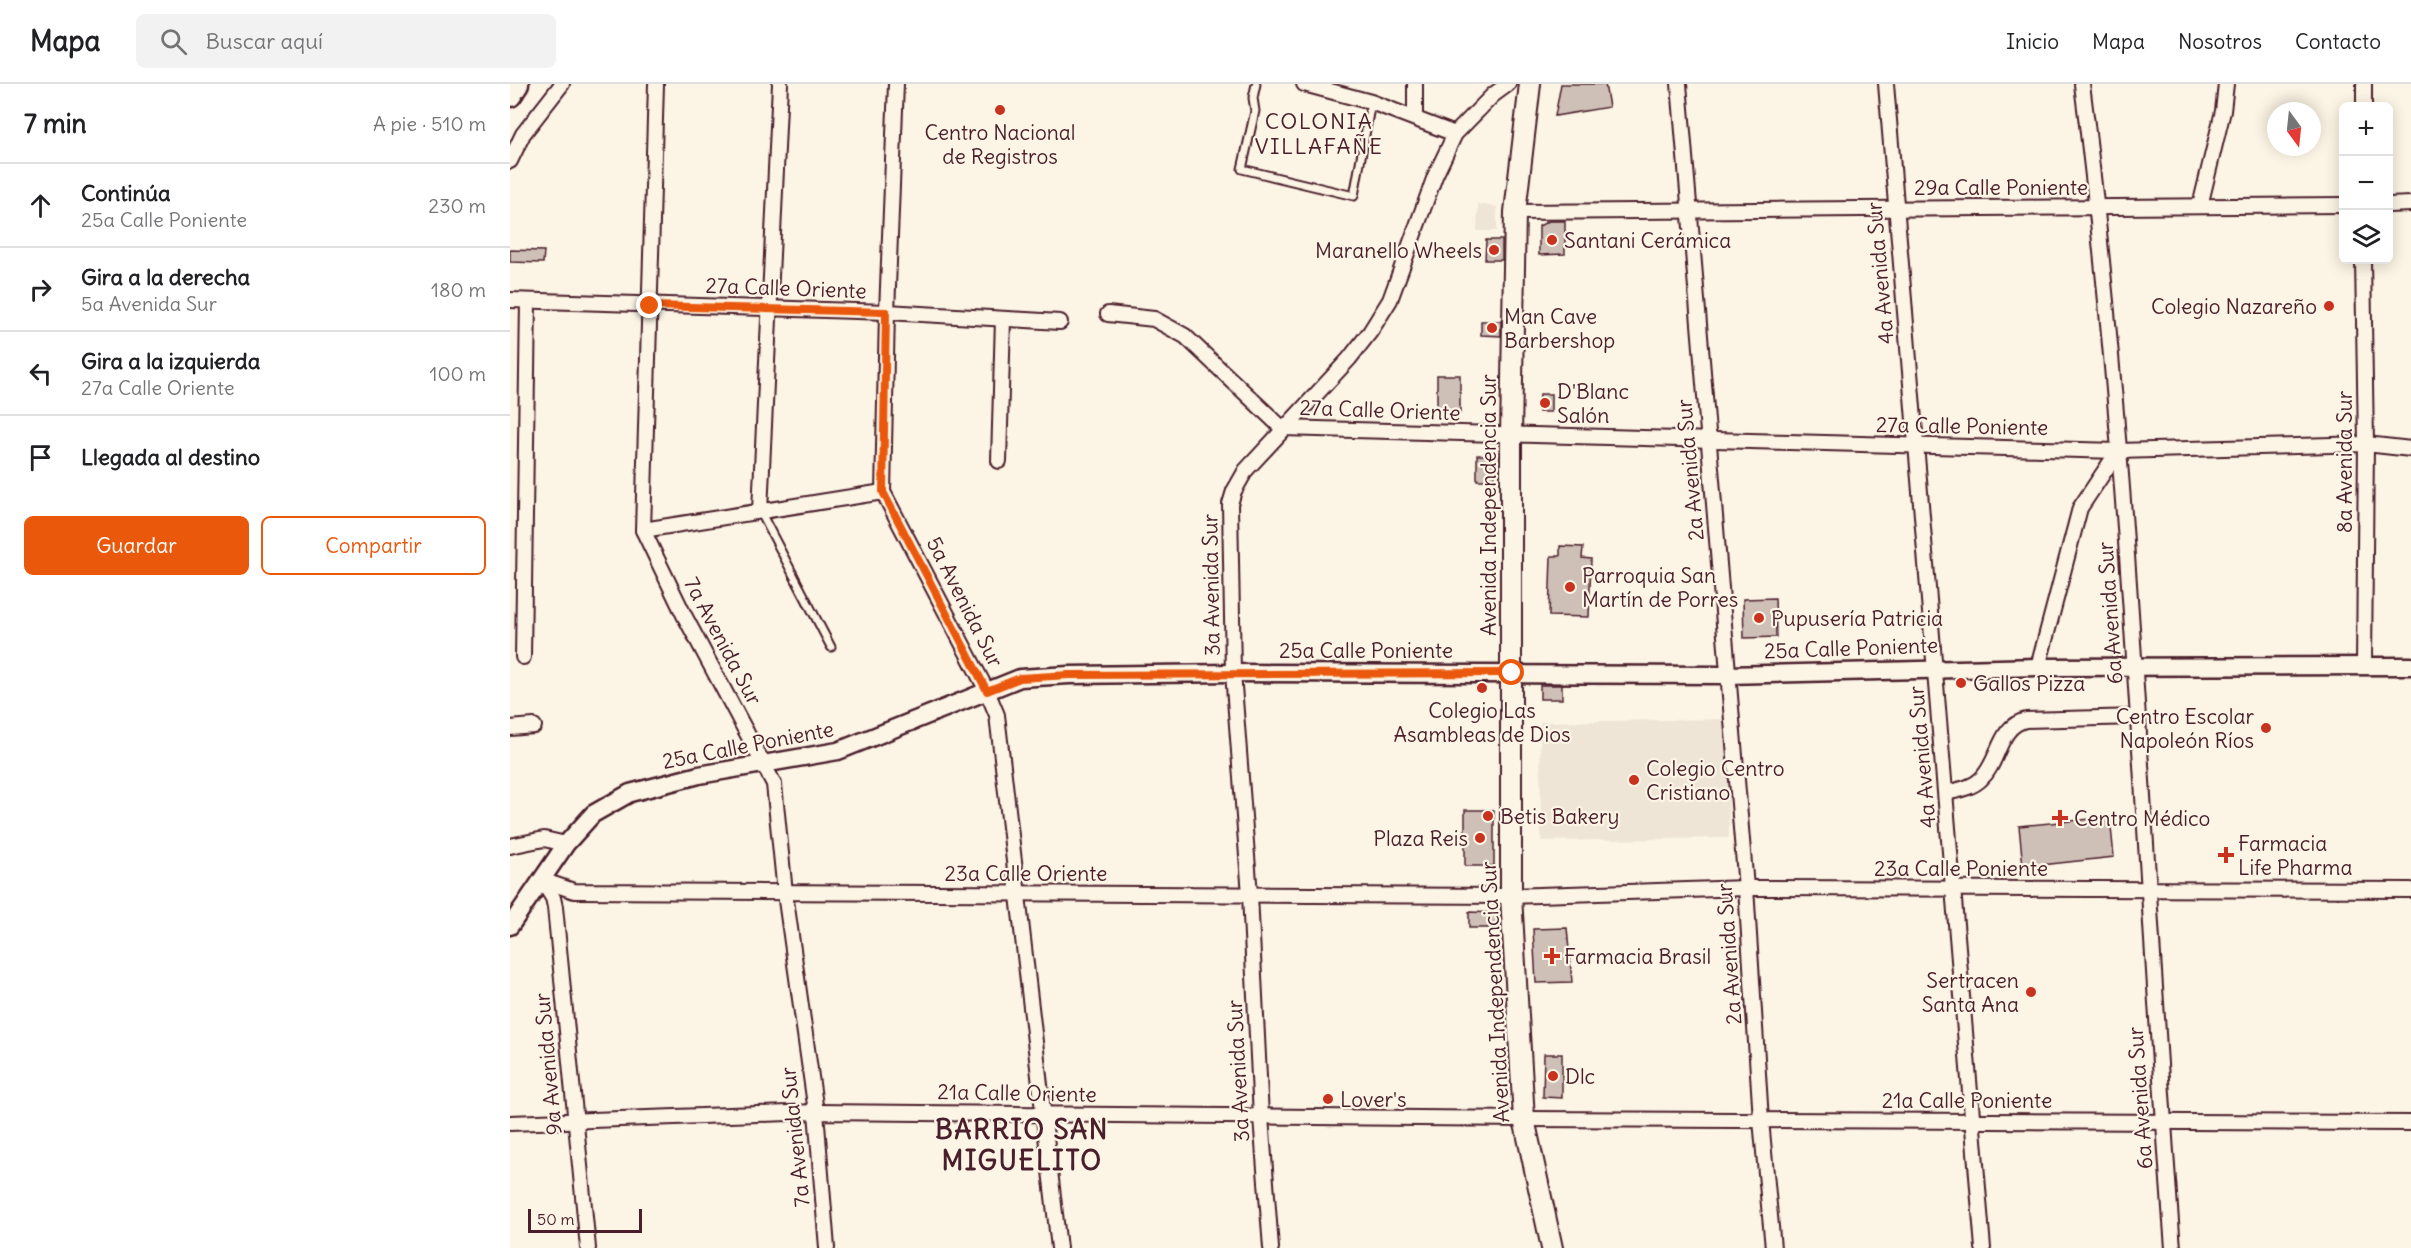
<!DOCTYPE html>
<html lang="es">
<head>
<meta charset="utf-8">
<style>
  body { margin:0; font-family:Delius,sans-serif; background:#f2f2f2; color:#202124 }
  .controls { position:absolute; right:18px; top:18px; display:grid; overflow:hidden; border-radius:9px; box-shadow:0 3px 15px #0003 }
  .controls button { width:54px; height:54px; display:grid; place-items:center; padding:0; border:0; border-bottom:2px solid #e0e0e0; background:#fff; color:#202124; font:30px sans-serif }
  .compass { position:absolute; left:1757px; top:18px; width:54px; height:54px; border-radius:50%; background:#fff; box-shadow:0 3px 15px #0003; rotate:165deg }
  .scale { position:absolute; left:18px; bottom:15px; width:114px; box-sizing:border-box; padding-left:6px; border:3px solid #4a1f2b; border-top:0; font-size:16px; line-height:21px; white-space:nowrap; color:#4a1f2b; -webkit-text-stroke:4px #fcf5e5; paint-order:stroke }
  .stop { position:absolute; width:18px; height:18px; margin:-14px; border:4px solid #ea580c; border-radius:50%; background:#fff }
  .stop.end { background:#ea580c; border-color:#fff; box-shadow:0 2px 6px #0008 }
  .list { margin:0; padding:0; list-style:none }
  h2 { display:flex; justify-content:space-between; align-items:center; height:78px; margin:0; padding:0 24px; font-size:26px }
  h2 small { font-size:20px; font-weight:400; color:#757577 }
  .list li { display:grid; grid-template-columns:39px 1fr auto; gap:18px; align-items:center; box-sizing:border-box; height:84px; padding:0 24px; border-top:2px solid #e0e0e0 }
  .list b { display:block; font-size:22px; white-space:nowrap }
  .list p { margin:0; font-size:20px; white-space:nowrap; color:#757577 }
  .list em { font-size:20px; font-style:normal; color:#757577 }
  .actions { display:flex; gap:12px; padding:18px 24px }
  .actions a { flex:1; padding:14px 0; border:2px solid #ea580c; border-radius:9px; text-align:center; font-size:21px; color:#ea580c }
  .actions .main { background:#ea580c; color:#fff }
  .icon { flex:none; width:33px; height:33px; fill:none; stroke:currentColor; stroke-width:2; stroke-linecap:round; stroke-linejoin:round }
  .map { position:relative; flex:none; width:1901px; height:1164px; overflow:hidden }
  header { display:flex; align-items:center; gap:36px; box-sizing:border-box; height:84px; padding:0 30px; background:#fff; border-bottom:2px solid #e0e0e0 }
  header strong { font-size:28px }
  nav { display:flex; gap:33px; margin-inline-start:auto; font-size:21px }
  .search { width:420px; height:54px; background:#f2f2f2; display:flex; align-items:center; gap:15px; box-sizing:border-box; padding:0 21px; border-radius:9px; color:#757577; font-size:22px }
  main { display:flex }
  aside { flex:1; background:#fff }
  .map>svg:first-child { display:block }
  .built { fill:#eee5d7 }
  .building { fill:#cfc0b7; stroke:#4a1f2b; stroke-width:1.5 }
  .lines { fill:none; stroke-linecap:round; stroke-linejoin:round }
  .service-casing { stroke:#4a1f2b; stroke-width:11 }
  .minor-casing { stroke:#4a1f2b; stroke-width:18 }
  .tertiary-casing { stroke:#4a1f2b; stroke-width:21 }
  .secondary-casing { stroke:#4a1f2b; stroke-width:24 }
  .trunk-casing { stroke:#4a1f2b; stroke-width:27 }
  .service { stroke:#fcf5e5; stroke-width:7 }
  .minor { stroke:#fcf5e5; stroke-width:14 }
  .tertiary { stroke:#fcf5e5; stroke-width:16 }
  .secondary { stroke:#fcf5e5; stroke-width:20 }
  .trunk { stroke:#fcf5e5; stroke-width:22 }
  .route { stroke:#ea580c; stroke-width:8 }
  .poi-dot { fill:#c8321e; stroke:#fcf5e5; stroke-width:2 }
  .labels { text-anchor:middle; dominant-baseline:central; stroke-width:4.5; stroke-linejoin:round; paint-order:stroke }
  .poi-label { font-size:21px; fill:#4a1f2b; stroke:#fcf5e5; text-anchor:start }
  .street-label { font-size:21px; fill:#4a1f2b; stroke:#fcf5e5 }
  .neighbourhood-label { font-size:22px; letter-spacing:1.5px; fill:#4a1f2b; stroke:#fcf5e5 }
  .district-label { font-size:27px; font-weight:bold; letter-spacing:1.5px; fill:#4a1f2b; stroke:#fcf5e5 }
</style>
</head>
<body>
<header>
<strong>Mapa</strong>
<div class="search"><svg class="icon" aria-label="search" viewBox="0 0 24 24"><circle cx="10" cy="10" r="6"/><path d="M15 15l6 6"/></svg>Buscar aquí</div>
<nav><a>Inicio</a><a>Mapa</a><a>Nosotros</a><a>Contacto</a></nav>
</header>
<main>
<aside>
<h2>7 min<small>A pie · 510 m</small></h2>
<ul class="list">
<li><svg class="icon" aria-label="ahead" viewBox="0 0 24 24"><path d="M12 20V5M6 11l6-6 6 6"/></svg><div><b>Continúa</b><p>25a Calle Poniente</p></div><em>230 m</em></li>
<li><svg class="icon" aria-label="right" viewBox="0 0 24 24"><path d="M7 20v-9h11M14 6l5 5-5 5"/></svg><div><b>Gira a la derecha</b><p>5a Avenida Sur</p></div><em>180 m</em></li>
<li><svg class="icon" aria-label="left" viewBox="0 0 24 24"><path d="M17 20v-9H6M10 6l-5 5 5 5"/></svg><div><b>Gira a la izquierda</b><p>27a Calle Oriente</p></div><em>100 m</em></li>
<li><svg class="icon" aria-label="arrive" viewBox="0 0 24 24"><path d="M6 21V4h12l-3 4 3 4H6"/></svg><div><b>Llegada al destino</b></div></li>
</ul>
<div class="actions"><a class="main">Guardar</a><a>Compartir</a></div>
</aside>
<div class="map">
<svg width="1901" height="1164" viewBox="0 0 1901 1164">
  <rect width="100%" height="100%" fill="#fcf5e5"/>
  <filter id="ink" filterUnits="userSpaceOnUse"><feTurbulence type="fractalNoise" baseFrequency=".0167" numOctaves="2"/><feDisplacementMap in="SourceGraphic" scale="12" xChannelSelector="R" yChannelSelector="G"/><feConvolveMatrix kernelMatrix="1 2 1 2 8 2 1 2 1" color-interpolation-filters="sRGB"/></filter>
  <g filter="url(#ink)">
    <g class="built">
      <polygon points="968,120 987,123 987,147 967,147"/>
      <polygon points="1218,635 1219,754 1031,757 1030,638"/>
    </g>
    <g class="building">
      <polygon points="1051,0 1095,0 1099,23 1045,32"/>
      <polygon points="1039,137 1055,137 1055,170 1029,171 1029,142"/>
      <polygon points="976,156 992,156 992,176 975,176"/>
      <polygon points="0,166 34,167 33,179 0,178"/>
      <polygon points="971,237 991,237 991,252 971,251"/>
      <rect x="927" y="291" width="23" height="38"/>
      <polygon points="1030,310 1041,310 1041,328 1029,328"/>
      <rect x="967" y="371" width="17" height="25"/>
      <polygon points="1050,462 1073,463 1072,474 1081,475 1079,533 1039,532 1041,472 1050,472"/>
      <polygon points="1265,514 1266,553 1234,554 1233,515"/>
      <rect x="1030" y="601" width="22" height="14"/>
      <rect x="955" y="726" width="29" height="56"/>
      <polygon points="1600,733 1604,773 1513,783 1509,742"/>
      <polygon points="959,828 989,829 988,844 959,844"/>
      <polygon points="1057,844 1062,898 1026,899 1023,845"/>
      <polygon points="1034,970 1052,970 1052,1014 1033,1013"/>
    </g>
    <g class="lines">
      <g class="service-casing">
        <g id="service">
          <polyline points="746,0 743,14 745,27 732,85 844,112 861,18"/>
          <polyline points="250,427 321,563"/>
        </g>
      </g>
      <g class="minor-casing">
        <g id="minor">
          <polyline points="146,0 133,446 174,531 264,700 275,809 306,1028 317,1164"/>
          <polyline points="386,0 377,228 373,408 477,607 487,631 549,1164"/>
          <polyline points="794,0 861,18 945,50"/>
          <polyline points="905,0 905,33"/>
          <polyline points="1169,0 1236,804 1251,1036 1263,1164"/>
          <polyline points="1376,0 1473,1164"/>
          <path d="M1572,0c49,386 61,776 91,1164"/>
          <polyline points="1854,22 1854,0"/>
          <polyline points="0,77 13,50 52,0"/>
          <polyline points="1878,121 1901,120"/>
          <polyline points="1690,122 1713,27 1716,0"/>
          <polyline points="1005,128 1834,121"/>
          <polyline points="1853,176 1856,360 1854,581"/>
          <polyline points="0,216 377,228 550,238"/>
          <polyline points="598,230 644,235 675,252 772,344 1608,367 1856,360 1901,365"/>
          <polyline points="489,377 493,235"/>
          <polyline points="250,427 270,0"/>
          <polyline points="133,446 373,408"/>
          <polyline points="13,573 18,217"/>
          <polyline points="1528,583 1570,424 1608,367"/>
          <polyline points="0,644 24,642"/>
          <path d="M1436,709c12,-3 26,-5 35,-14 19,-18 17,-53 45,-59l112,-3"/>
          <polyline points="0,762 34,755 56,760"/>
          <polyline points="32,796 64,807 1001,812 1236,804 1901,806"/>
          <polyline points="32,796 43,814 45,823 78,1164"/>
          <polyline points="0,1039 306,1028 1014,1035 1901,1039"/>
          <polyline points="761,1164 751,1033 740,811 723,589 720,420 724,407 736,386 839,275 860,248 880,216 925,92 945,50 983,11 998,0"/>
        </g>
      </g>
      <g class="tertiary-casing">
        <polyline id="tertiary" points="0,842 56,760 83,730 120,709 189,691 328,667 510,594 559,591 723,589 1217,591 1528,583 1901,582"/>
      </g>
      <g class="secondary-casing">
        <polyline id="secondary" points="1020,0 1005,128 1001,352 1001,812 1014,1035 1042,1164"/>
      </g>
      <g class="trunk-casing">
        <polyline id="trunk" points="0,11 7,0"/>
      </g>
      <use href="#service" class="service"/>
      <use href="#minor" class="minor"/>
      <use href="#tertiary" class="tertiary"/>
      <use href="#secondary" class="secondary"/>
      <use href="#trunk" class="trunk"/>
    </g>
  </g>
  <g class="lines" filter="url(#ink)">
    <polyline class="route" points="140,222 376,228 373,408 477,607 510,594 559,591 1002,589"/>
  </g>
  <g class="poi-dot">
    <circle cx="490" cy="26" r="6"/>
    <circle cx="1042" cy="156" r="6"/>
    <circle cx="984" cy="166" r="6"/>
    <circle cx="1819" cy="222" r="6"/>
    <circle cx="982" cy="244" r="6"/>
    <circle cx="1035" cy="319" r="6"/>
    <circle cx="1060" cy="503" r="6"/>
    <circle cx="1249" cy="534" r="6"/>
    <circle cx="1451" cy="599" r="6"/>
    <circle cx="972" cy="604" r="6"/>
    <circle cx="1756" cy="644" r="6"/>
    <circle cx="1124" cy="696" r="6"/>
    <circle cx="978" cy="732" r="6"/>
    <path d="M1547 725h6v6h6v6h-6v6h-6v-6h-6v-6h6z"/>
    <circle cx="970" cy="754" r="6"/>
    <path d="M1713 762h6v6h6v6h-6v6h-6v-6h-6v-6h6z"/>
    <path d="M1039 863h6v6h6v6h-6v6h-6v-6h-6v-6h6z"/>
    <circle cx="1521" cy="908" r="6"/>
    <circle cx="1043" cy="992" r="6"/>
    <circle cx="818" cy="1015" r="6"/>
  </g>
  <g class="labels">
    <g class="poi-label">
      <text x="490" y="48" text-anchor="middle">Centro Nacional<tspan x="490" dy="24">de Registros</tspan></text>
      <text x="1054" y="156">Santani Cerámica</text>
      <text x="972" y="166" text-anchor="end">Maranello Wheels</text>
      <text x="1807" y="222" text-anchor="end">Colegio Nazareño</text>
      <text x="994" y="232">Man Cave<tspan x="994" dy="24">Barbershop</tspan></text>
      <text x="1047" y="307">D'Blanc<tspan x="1047" dy="24">Salón</tspan></text>
      <text x="1072" y="491">Parroquia San<tspan x="1072" dy="24">Martín de Porres</tspan></text>
      <text x="1261" y="534">Pupusería Patricia</text>
      <text x="1463" y="599">Gallos Pizza</text>
      <text x="972" y="626" text-anchor="middle">Colegio Las<tspan x="972" dy="24">Asambleas de Dios</tspan></text>
      <text x="1744" y="632" text-anchor="end">Centro Escolar<tspan x="1744" dy="24">Napoleón Ríos</tspan></text>
      <text x="1136" y="684">Colegio Centro<tspan x="1136" dy="24">Cristiano</tspan></text>
      <text x="990" y="732">Betis Bakery</text>
      <text x="1564" y="734">Centro Médico</text>
      <text x="958" y="754" text-anchor="end">Plaza Reis</text>
      <text x="1728" y="759">Farmacia<tspan x="1728" dy="24">Life Pharma</tspan></text>
      <text x="1054" y="872">Farmacia Brasil</text>
      <text x="1509" y="896" text-anchor="end">Sertracen<tspan x="1509" dy="24">Santa Ana</tspan></text>
      <text x="1055" y="992">Dlc</text>
      <text x="830" y="1015">Lover's</text>
    </g>
    <g class="street-label">
      <text x="1491" y="103">29a Calle Poniente</text>
      <text transform="translate(1370 189) rotate(-95)">4a Avenida Sur</text>
      <text transform="translate(276 204) rotate(2)">27a Calle Oriente</text>
      <text transform="translate(870 326) rotate(2)">27a Calle Oriente</text>
      <text transform="translate(1452 342) rotate(1)">27a Calle Poniente</text>
      <text transform="translate(1834 378) rotate(-90)">8a Avenida Sur</text>
      <text transform="translate(1180 386) rotate(-95)">2a Avenida Sur</text>
      <text transform="translate(978 421) rotate(-90)">Avenida Independencia Sur</text>
      <text transform="translate(701 501) rotate(-91)">3a Avenida Sur</text>
      <text transform="translate(455 518) rotate(63)">5a Avenida Sur</text>
      <text transform="translate(1600 529) rotate(-94)">6a Avenida Sur</text>
      <text transform="translate(213 557) rotate(62)">7a Avenida Sur</text>
      <text transform="translate(1341 564) rotate(-2)">25a Calle Poniente</text>
      <text x="856" y="566">25a Calle Poniente</text>
      <text transform="translate(238 661) rotate(-11)">25a Calle Poniente</text>
      <text transform="translate(1412 673) rotate(-95)">4a Avenida Sur</text>
      <text x="1451" y="784">23a Calle Poniente</text>
      <text x="516" y="789">23a Calle Oriente</text>
      <text transform="translate(1219 870) rotate(-94)">2a Avenida Sur</text>
      <text transform="translate(985 908) rotate(-93)">Avenida Independencia Sur</text>
      <text transform="translate(38 980) rotate(-95)">9a Avenida Sur</text>
      <text transform="translate(728 987) rotate(-93)">3a Avenida Sur</text>
      <text transform="translate(507 1009) rotate(1)">21a Calle Oriente</text>
      <text transform="translate(1630 1014) rotate(-94)">6a Avenida Sur</text>
      <text x="1457" y="1016">21a Calle Poniente</text>
      <text transform="translate(285 1053) rotate(-96)">7a Avenida Sur</text>
    </g>
    <g class="neighbourhood-label">
      <text x="809" y="37">COLONIA<tspan x="809" dy="25">VILLAFAÑE</tspan></text>
    </g>
    <g class="district-label">
      <text x="512" y="1045">BARRIO SAN<tspan x="512" dy="31">MIGUELITO</tspan></text>
    </g>
  </g>
</svg>
<div class="controls">
<button>+</button>
<button>−</button>
<button><svg class="icon" aria-label="layers" viewBox="0 0 24 24"><path d="M12 4l9 5-9 5-9-5zM3 14l9 5 9-5"/></svg></button>
</div>
<svg class="compass" viewBox="-18 -18 36 36"><path d="M0-13l5 13h-10z" fill="#e53935"/><path d="M0 13l5-13h-10z" fill="#757577"/></svg>
<div class="scale">50 m</div>
<div class="stop" style="left:1002px;top:589px"></div>
<div class="stop end" style="left:140px;top:222px"></div>
</div>
</main>
</body>
</html>
